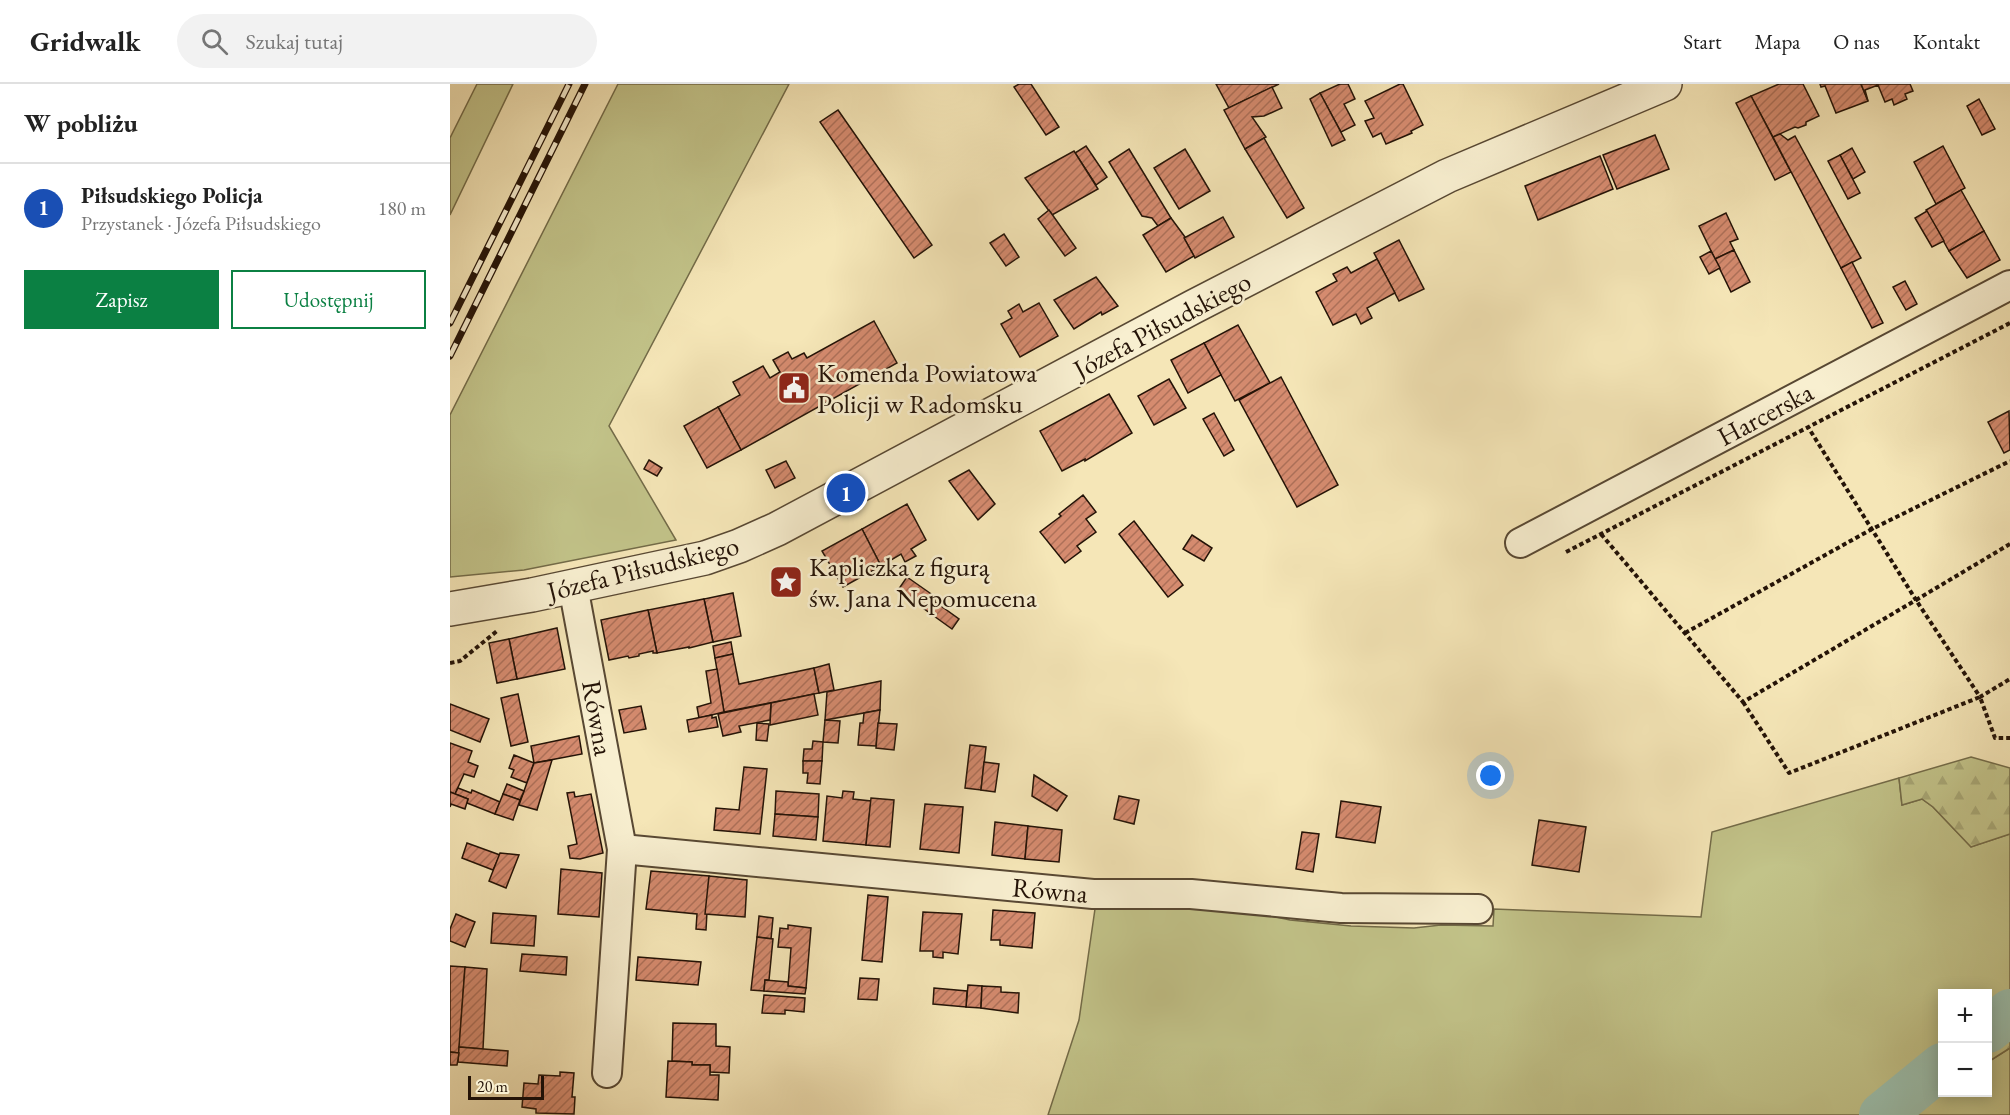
<!DOCTYPE html>
<html lang="pl">
<head>
<meta charset="utf-8">
<style>
  body { margin:0; font-family:"EB Garamond",serif; background:#f2f2f2; color:#222 }
  .controls { position:absolute; right:18px; bottom:18px; display:grid; overflow:hidden; border-radius:0px; box-shadow:0 3px 15px #0003 }
  .controls button { width:54px; height:54px; display:grid; place-items:center; padding:0; border:0; border-bottom:2px solid #e0e0e0; background:#fff; color:#222; font:30px sans-serif }
  .scale { position:absolute; left:18px; bottom:15px; width:76px; box-sizing:border-box; padding-left:6px; border:3px solid #241307; border-top:0; font-size:16px; line-height:21px; white-space:nowrap; color:#241307; -webkit-text-stroke:4px #f8efd0; paint-order:stroke }
  .you { position:absolute; left:1041px; top:692px; width:21px; height:21px; margin:-15px; border:4px solid #fff; border-radius:50%; background:#1a73e8; box-shadow:0 0 0 9px #1a73e833 }
  .badge { display:grid; place-items:center; width:39px; height:39px; border-radius:50%; background:#0b8043; color:#fff; font-size:20px; font-weight:700 }
  .pin { position:absolute; translate:-50% -50%; border:3px solid #fff; box-shadow:0 2px 6px #0006 }
  .list { margin:0; padding:0; list-style:none }
  h2 { display:flex; justify-content:space-between; align-items:center; height:78px; margin:0; padding:0 24px; font-size:26px }
  h2 small { font-size:20px; font-weight:400; color:#767676 }
  .list li { display:grid; grid-template-columns:39px 1fr auto; gap:18px; align-items:center; box-sizing:border-box; height:90px; padding:0 24px; border-top:2px solid #e0e0e0 }
  .list b { display:block; font-size:22px; white-space:nowrap }
  .list p { margin:0; font-size:20px; white-space:nowrap; color:#767676 }
  .list em { font-size:20px; font-style:normal; color:#767676 }
  .actions { display:flex; gap:12px; padding:18px 24px }
  .actions a { flex:1; padding:14px 0; border:2px solid #0b8043; border-radius:0px; text-align:center; font-size:21px; color:#0b8043 }
  .actions .main { background:#0b8043; color:#fff }
  .icon { flex:none; width:33px; height:33px; fill:none; stroke:currentColor; stroke-width:2; stroke-linecap:round; stroke-linejoin:round }
  .map { position:relative; flex:none; width:1560px; height:1031px; overflow:hidden }
  header { display:flex; align-items:center; gap:36px; box-sizing:border-box; height:84px; padding:0 30px; background:#fff; border-bottom:2px solid #e0e0e0 }
  header strong { font-size:28px }
  nav { display:flex; gap:33px; margin-inline-start:auto; font-size:21px }
  .search { width:420px; height:54px; background:#f2f2f2; display:flex; align-items:center; gap:15px; box-sizing:border-box; padding:0 21px; border-radius:33px; color:#767676; font-size:22px }
  main { display:flex }
  aside { flex:1; background:#fff }
  .map>svg:first-child { display:block }
  .green { fill:#c2c389; stroke:#736b48; stroke-width:1.5 }
  .forest { fill:url(#forest-firs); stroke:#736b48; stroke-width:1.5 }
  .lines { fill:none; stroke-linecap:round; stroke-linejoin:round }
  .river { stroke:#9cc0ae; stroke-width:46 }
  .building { fill:url(#building-hatch); stroke:#241307; stroke-width:1.5 }
  .minor-casing { stroke:#584833; stroke-width:32 }
  .tertiary-casing { stroke:#584833; stroke-width:36 }
  .path { stroke:#241307; stroke-width:4; stroke-dasharray:4.5 3; stroke-linecap:butt }
  .minor { stroke:#f8efd0; stroke-width:28 }
  .tertiary { stroke:#f8efd0; stroke-width:33 }
  .rail-casing { stroke:#241307; stroke-width:7 }
  .rail { stroke:#f8efd0; stroke-width:4.5; stroke-dasharray:14; stroke-linecap:butt }
  .labels { text-anchor:middle; dominant-baseline:central; stroke-width:5; stroke-linejoin:round; paint-order:stroke }
  .street-label { font-size:27px; fill:#241307; stroke:#f8efd0 }
  .poi-label { font-size:27px; fill:#241307; stroke:#f8efd0; text-anchor:start }
</style>
</head>
<body>
<header>
<strong>Gridwalk</strong>
<div class="search"><svg class="icon" aria-label="search" viewBox="0 0 24 24"><circle cx="10" cy="10" r="6"/><path d="M15 15l6 6"/></svg>Szukaj tutaj</div>
<nav><a>Start</a><a>Mapa</a><a>O nas</a><a>Kontakt</a></nav>
</header>
<main>
<aside>
<h2>W pobliżu<small></small></h2>
<ul class="list">
<li><span class="badge" style="background:#1a4fb4">1</span><div><b>Piłsudskiego Policja</b><p>Przystanek · Józefa Piłsudskiego</p></div><em>180 m</em></li>
</ul>
<div class="actions"><a class="main">Zapisz</a><a>Udostępnij</a></div>
</aside>
<div class="map">
<svg width="1560" height="1031" viewBox="0 0 1560 1031">
  <defs>
    <pattern id="forest-firs" width="22" height="20" patternUnits="userSpaceOnUse" patternTransform="scale(1.5)"><rect width="22" height="20" fill="#c2c389"/><path d="M5 1l3.5 6h-7zM16 11l3.5 6h-7z" fill="#a7a775"/></pattern>
    <pattern id="building-hatch" width="6" height="6" patternUnits="userSpaceOnUse" patternTransform="scale(1.5)"><rect width="6" height="6" fill="#d58b6f"/><path d="M-1 1l2-2M0 6l6-6M5 7l2-2" fill="none" stroke="#ad7059"/></pattern>
  </defs>
  <rect width="100%" height="100%" fill="#f5e6b7"/>
  <filter id="stains"><feTurbulence type="fractalNoise" baseFrequency=".00333" numOctaves="4"/><feColorMatrix values="0 0 0 0 .2 0 0 0 0 .09 0 0 0 0 .02 0 0 0 .5 -.17"/></filter>
  <radialGradient id="worn" r=".72"><stop offset=".6" stop-color="#630" stop-opacity="0"/><stop offset="1" stop-color="#630" stop-opacity=".3"/></radialGradient>
  <g class="green">
    <polygon points="27,0 63,0 0,131 0,54"/>
    <polygon points="168,0 339,0 159,342 226,456 74,486 0,493 0,331"/>
    <polygon points="1449,694 1452,721 1472,715 1483,723 1521,763 1560,750 1560,934 1538,950 1538,910 1492,910 1492,993 1489,996 1492,996 1492,1008 1538,1008 1538,978 1560,964 1560,1031 598,1031 629,936 645,825 726,817 784,824 840,836 901,842 964,844 991,841 1043,842 1044,825 1251,833 1262,748"/>
  </g>
  <g class="forest">
    <polygon points="1521,673 1560,684 1560,750 1521,763 1483,723 1472,715 1452,721 1449,694"/>
    <polygon points="1560,934 1560,964 1538,978 1538,950"/>
  </g>
  <g class="lines">
    <g class="river">
      <polyline points="1538,946 1560,928"/>
      <polyline points="1432,1031 1492,982"/>
    </g>
  </g>
  <g class="building">
    <polygon points="569,0 581,0 609,43 596,51 564,3"/>
    <polygon points="766,0 829,0 779,24"/>
    <polygon points="890,0 898,0 905,15 894,20 905,41 891,48 870,9"/>
    <polygon points="950,0 953,0 973,41 961,47 962,49 936,60 931,49 923,53 915,37 924,34 915,17"/>
    <polygon points="1329,0 1353,0 1369,32 1356,38 1356,41 1348,44 1345,43 1323,53 1301,12"/>
    <polygon points="1370,0 1411,0 1418,17 1386,29 1375,2 1371,3"/>
    <polygon points="1411,0 1460,0 1463,7 1455,10 1457,15 1444,21 1442,15 1435,18 1428,1 1415,6 1418,17"/>
    <polygon points="822,3 832,24 814,32 802,33 816,53 795,65 774,26"/>
    <polygon points="870,9 895,56 882,62 860,15"/>
    <polygon points="1301,12 1341,88 1325,96 1286,19"/>
    <polygon points="1529,15 1545,45 1532,51 1517,22"/>
    <polygon points="388,26 482,161 464,174 370,38"/>
    <polygon points="1330,50 1338,56 1345,52 1411,174 1391,184 1323,53"/>
    <polygon points="1205,51 1219,85 1167,105 1153,71"/>
    <polygon points="814,54 854,124 837,134 795,65"/>
    <polygon points="636,62 657,93 646,101 625,69"/>
    <polygon points="1493,62 1515,104 1486,120 1464,78"/>
    <polygon points="1402,64 1415,88 1403,95 1390,71"/>
    <polygon points="679,65 721,134 708,142 702,134 692,132 659,78"/>
    <polygon points="735,65 760,107 729,125 704,84"/>
    <polygon points="624,67 648,105 602,131 575,94"/>
    <polygon points="1390,71 1410,109 1398,115 1378,77"/>
    <polygon points="1150,72 1163,105 1088,136 1075,102"/>
    <polygon points="1511,106 1534,147 1499,167 1476,126"/>
    <polygon points="599,126 626,164 615,172 588,135"/>
    <polygon points="1477,127 1494,157 1482,163 1465,134"/>
    <polygon points="1276,129 1288,155 1280,158 1284,166 1265,175 1249,142"/>
    <polygon points="773,133 784,153 745,174 734,154"/>
    <polygon points="721,134 735,153 734,154 744,172 716,188 693,151"/>
    <polygon points="1534,147 1550,176 1517,194 1499,167"/>
    <polygon points="554,150 569,173 556,182 540,159"/>
    <polygon points="949,156 974,205 949,217 924,169"/>
    <polygon points="1284,166 1300,198 1281,208 1265,175"/>
    <polygon points="1261,167 1270,184 1259,190 1250,173"/>
    <polygon points="927,175 945,209 917,224 922,234 911,240 906,230 883,241 866,208 887,197 883,190 897,183 901,189"/>
    <polygon points="1402,178 1433,239 1422,244 1391,184"/>
    <polygon points="646,193 668,222 652,231 651,228 624,245 604,216"/>
    <polygon points="1455,197 1467,220 1456,226 1443,203"/>
    <polygon points="589,219 608,252 570,273 551,240 562,234 558,227 569,220 573,228"/>
    <polygon points="424,237 447,279 291,366 268,323 290,311 283,298 313,282 320,294 330,288 323,276 338,268 342,275 354,269 357,274"/>
    <polygon points="788,241 820,299 785,317 754,259"/>
    <polygon points="754,259 771,291 738,309 721,276"/>
    <polygon points="831,293 888,401 847,423 789,316"/>
    <polygon points="719,295 736,324 704,341 688,312"/>
    <polygon points="659,310 682,349 635,377 635,375 612,387 590,347"/>
    <polygon points="268,323 291,366 257,384 234,342"/>
    <polygon points="1559,327 1560,366 1554,369 1538,338"/>
    <polygon points="764,329 784,366 774,372 753,335"/>
    <polygon points="199,376 212,384 207,392 194,385"/>
    <polygon points="336,377 345,394 325,404 316,386"/>
    <polygon points="519,386 545,420 528,436 499,397"/>
    <polygon points="633,411 646,428 636,435 646,448 627,462 631,467 615,479 590,448 611,432 609,430"/>
    <polygon points="457,420 476,456 461,465 466,472 455,478 451,470 431,482 412,445"/>
    <polygon points="684,437 733,501 718,513 669,450"/>
    <polygon points="412,445 431,482 393,503 372,467"/>
    <polygon points="742,451 762,464 754,477 733,465"/>
    <polygon points="457,493 487,514 484,517 509,535 502,545 448,506"/>
    <polygon points="283,509 291,552 263,558 254,515"/>
    <polygon points="254,515 263,558 239,564 239,563 207,569 198,526"/>
    <polygon points="198,526 207,569 203,569 203,567 189,570 189,572 179,574 178,572 159,576 151,536"/>
    <polygon points="107,544 115,585 67,595 59,555"/>
    <polygon points="59,555 67,595 47,599 39,559"/>
    <polygon points="281,558 283,570 265,574 263,562"/>
    <polygon points="283,570 289,600 364,584 369,609 274,628 265,574"/>
    <polygon points="379,580 384,606 369,609 364,584"/>
    <polygon points="267,585 274,628 249,634 247,623 261,619 256,587"/>
    <polygon points="431,597 430,626 375,636 377,608"/>
    <polygon points="68,610 78,658 61,662 51,614"/>
    <polygon points="364,610 368,631 320,641 321,619"/>
    <polygon points="321,619 320,636 289,642 291,648 273,652 268,630"/>
    <polygon points="0,620 39,635 30,658 0,646"/>
    <polygon points="191,622 196,645 174,649 169,626"/>
    <polygon points="430,626 426,662 408,661 410,639 413,639 414,629"/>
    <polygon points="262,631 262,634 266,633 268,643 239,648 237,636"/>
    <polygon points="375,636 390,637 388,659 373,658"/>
    <polygon points="307,639 319,640 317,657 306,656"/>
    <polygon points="428,639 447,640 444,666 426,664"/>
    <polygon points="129,652 132,670 84,679 81,662"/>
    <polygon points="363,657 373,658 372,677 353,677 354,665 362,665"/>
    <polygon points="0,659 22,667 18,678 28,682 24,693 14,690 5,710 0,708"/>
    <polygon points="520,661 536,663 531,706 515,704"/>
    <polygon points="64,671 84,679 77,699 61,693 64,686 59,684"/>
    <polygon points="102,676 87,726 69,721 84,679"/>
    <polygon points="353,677 372,677 370,700 357,699 358,689 353,689"/>
    <polygon points="534,678 549,680 545,708 531,706"/>
    <polygon points="294,683 317,685 310,750 264,746 266,724 289,726"/>
    <polygon points="584,691 617,712 607,727 582,712"/>
    <polygon points="57,700 74,707 70,716 53,710"/>
    <polygon points="8,704 21,709 22,706 50,718 45,730 17,719 18,715 5,710"/>
    <polygon points="326,707 369,710 368,733 325,730"/>
    <polygon points="393,707 404,708 403,715 421,717 416,761 373,757 377,712 392,714"/>
    <polygon points="0,708 18,715 15,725 1,720 0,723"/>
    <polygon points="124,708 125,713 141,710 153,769 130,775 120,774 118,762 127,760 117,709"/>
    <polygon points="53,710 70,716 63,736 45,730"/>
    <polygon points="669,712 689,716 684,740 664,735"/>
    <polygon points="421,714 444,716 440,763 416,761"/>
    <polygon points="891,717 931,723 925,759 886,753"/>
    <polygon points="475,720 513,723 509,769 470,765"/>
    <polygon points="325,730 368,733 366,756 323,752"/>
    <polygon points="1089,736 1136,743 1129,788 1082,781"/>
    <polygon points="545,738 578,742 575,775 542,771"/>
    <polygon points="578,742 612,746 609,778 575,775"/>
    <polygon points="852,748 869,750 863,788 846,785"/>
    <polygon points="17,759 50,771 43,786 12,774"/>
    <polygon points="50,769 69,771 56,804 39,797"/>
    <polygon points="111,785 152,789 149,833 108,830"/>
    <polygon points="201,787 259,792 256,846 246,845 247,830 196,825"/>
    <polygon points="259,792 297,796 295,833 255,830"/>
    <polygon points="418,811 438,813 432,878 412,876"/>
    <polygon points="543,826 585,829 582,864 550,861 550,856 541,856"/>
    <polygon points="473,828 512,830 508,870 493,868 493,874 483,873 483,867 470,867"/>
    <polygon points="43,829 86,832 84,862 41,859"/>
    <polygon points="6,830 25,838 15,863 0,857 0,845"/>
    <polygon points="309,832 323,834 321,855 307,853"/>
    <polygon points="338,841 361,844 356,904 338,902 341,864 328,863 330,844 338,845"/>
    <polygon points="307,853 323,855 319,896 315,896 314,907 301,906"/>
    <polygon points="72,870 117,873 116,891 70,887"/>
    <polygon points="188,873 251,878 248,901 186,896"/>
    <polygon points="0,882 15,883 9,969 0,968"/>
    <polygon points="15,883 37,885 33,965 9,963"/>
    <polygon points="410,894 429,895 427,916 408,915"/>
    <polygon points="315,896 338,898 338,902 356,904 355,910 314,907"/>
    <polygon points="518,901 532,902 531,924 516,923"/>
    <polygon points="532,902 551,903 551,908 569,909 568,929 531,924"/>
    <polygon points="484,904 517,907 516,923 483,920"/>
    <polygon points="314,911 355,914 354,928 335,926 335,930 312,929"/>
    <polygon points="223,939 266,940 266,962 280,963 279,989 260,988 260,981 242,981 242,978 222,977"/>
    <polygon points="9,963 58,967 57,982 8,978"/>
    <polygon points="0,968 9,969 7,981 0,981"/>
    <polygon points="218,977 242,978 242,981 260,981 260,991 269,991 268,1016 216,1013"/>
    <polygon points="110,988 124,989 122,1013 125,1013 124,1030 86,1029 86,1025 72,1023 74,999 88,1000 89,991 110,992"/>
  </g>
  <g class="lines">
    <g class="minor-casing">
      <g id="minor">
        <polyline points="1070,459 1560,201"/>
        <polyline points="123,502 172,765 157,989"/>
        <polyline points="172,765 643,810 741,810 891,824 1028,825"/>
      </g>
    </g>
    <g class="tertiary-casing">
      <polyline id="tertiary" points="0,525 82,511 255,474 289,462 327,445 743,223 997,92 1215,0"/>
    </g>
    <g class="path">
      <polyline points="1151,450 1293,618 1466,516 1358,343"/>
      <polyline points="1560,460 1466,516 1530,613 1560,595"/>
      <polyline points="1116,468 1560,239"/>
      <polyline points="1235,549 1422,445 1560,377"/>
      <polyline points="0,579 10,577 47,547"/>
      <polyline points="1293,618 1339,689 1530,613 1545,654 1560,654"/>
    </g>
    <use href="#minor" class="minor"/>
    <use href="#tertiary" class="tertiary"/>
    <g class="rail-casing">
      <g id="rail">
        <polyline points="0,239 119,0"/>
        <polyline points="0,272 135,0"/>
      </g>
    </g>
    <use href="#rail" class="rail"/>
  </g>
  <defs>
    <g id="civic-square" transform="scale(1.725)"><rect x="-9" y="-9" width="18" height="18" rx="4" fill="#8f2418" stroke="#f8efd0"/><path d="M-.6-6.5H3V-4.5H.6V-3L4-1V1h2V6H-6V1h2V-1L-.6-3ZM-1.2 2.5V6h2.4V2.5Z" fill="#fff"/></g>
    <g id="sight-square" transform="scale(1.725)"><rect x="-9" y="-9" width="18" height="18" rx="4" fill="#8f2418" stroke="#f8efd0"/><path d="M0-6L1.8-2.2L6-1.7L2.9 1.2L3.7 5.4L0 3.3L-3.7 5.4L-2.9 1.2L-6-1.7L-1.8-2.2Z" fill="#fff"/></g>
  </defs>
  <g fill-rule="evenodd">
    <use href="#civic-square" x="344" y="304"/>
    <use href="#sight-square" x="336" y="498"/>
  </g>
  <g class="labels">
    <g class="street-label">
      <text transform="translate(712 241) rotate(-28)">Józefa Piłsudskiego</text>
      <text transform="translate(1315 330) rotate(-28)">Harcerska</text>
      <text transform="translate(193 484) rotate(-14)">Józefa Piłsudskiego</text>
      <text transform="translate(148 634) rotate(80)">Równa</text>
      <text transform="translate(600 806) rotate(5)">Równa</text>
    </g>
    <g class="poi-label">
      <text x="367" y="288">Komenda Powiatowa<tspan x="367" dy="31">Policji w Radomsku</tspan></text>
      <text x="359" y="482">Kapliczka z figurą<tspan x="359" dy="31">św. Jana Nepomucena</tspan></text>
    </g>
  </g>
  <rect width="100%" height="100%" filter="url(#stains)"/>
  <rect width="100%" height="100%" fill="url(#worn)"/>
</svg>
<div class="controls">
<button>+</button>
<button>−</button>
</div>
<div class="scale">20 m</div>
<div class="you"></div>
<div class="pin badge" style="left:396px;top:409px;background:#1a4fb4">1</div>
</div>
</main>
</body>
</html>
